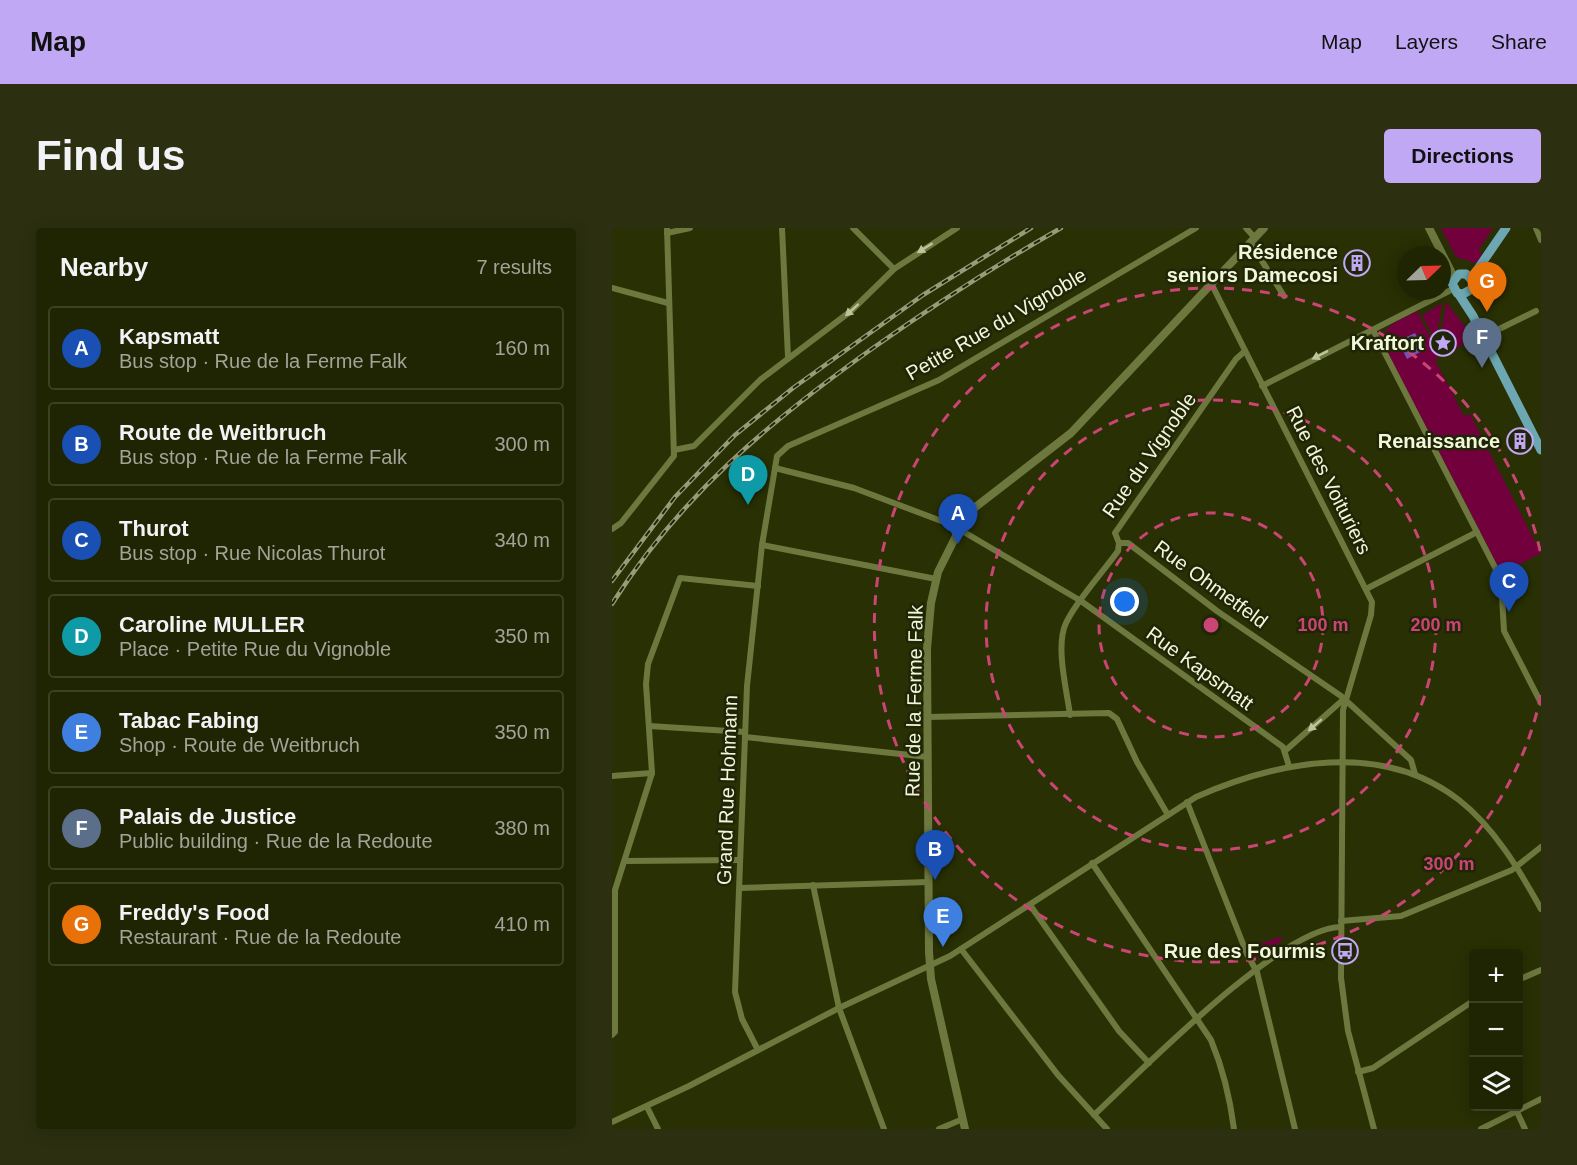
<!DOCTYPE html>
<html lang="en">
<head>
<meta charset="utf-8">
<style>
  body { margin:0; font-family:Helvetica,sans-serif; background:#2c3011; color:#f1f3f6 }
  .controls { position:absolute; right:18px; bottom:18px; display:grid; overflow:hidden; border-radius:6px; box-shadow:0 3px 15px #0003 }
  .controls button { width:54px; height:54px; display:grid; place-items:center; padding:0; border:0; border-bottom:2px solid #3c4124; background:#1f2402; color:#f1f3f6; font:30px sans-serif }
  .compass { position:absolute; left:785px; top:18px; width:54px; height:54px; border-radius:50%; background:#1f2402; box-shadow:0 3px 15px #0003; rotate:67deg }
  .you { position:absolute; left:513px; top:374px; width:21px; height:21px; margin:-15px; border:4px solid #fff; border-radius:50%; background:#1a73e8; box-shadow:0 0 0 9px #1a73e833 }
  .badge { display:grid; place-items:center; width:39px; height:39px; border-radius:50%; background:#c0a8f4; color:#fff; font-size:20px; font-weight:700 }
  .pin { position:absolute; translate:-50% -50px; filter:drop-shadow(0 2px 3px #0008) }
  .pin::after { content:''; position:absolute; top:32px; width:21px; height:18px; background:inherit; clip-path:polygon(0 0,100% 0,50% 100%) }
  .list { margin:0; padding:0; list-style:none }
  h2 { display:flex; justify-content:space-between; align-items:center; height:78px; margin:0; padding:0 24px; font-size:26px }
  h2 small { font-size:20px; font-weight:400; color:#a1a499 }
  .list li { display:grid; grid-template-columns:39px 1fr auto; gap:18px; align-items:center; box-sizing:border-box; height:84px; margin:0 12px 12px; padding:0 12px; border:2px solid #3c4124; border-radius:6px }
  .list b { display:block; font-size:22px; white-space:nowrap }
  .list p { margin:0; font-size:20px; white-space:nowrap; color:#a1a499 }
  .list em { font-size:20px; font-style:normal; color:#a1a499 }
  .icon { flex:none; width:33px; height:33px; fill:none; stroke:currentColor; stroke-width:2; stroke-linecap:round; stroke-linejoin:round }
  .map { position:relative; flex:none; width:929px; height:901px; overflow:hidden; border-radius:6px }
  header { display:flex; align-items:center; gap:36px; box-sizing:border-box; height:84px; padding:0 30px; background:#c0a8f4; color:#111 }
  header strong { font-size:28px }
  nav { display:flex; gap:33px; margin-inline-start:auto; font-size:21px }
  .intro { display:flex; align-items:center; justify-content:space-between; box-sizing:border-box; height:144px; padding:0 36px }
  h1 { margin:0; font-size:42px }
  .button { padding:15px 27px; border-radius:6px; background:#c0a8f4; color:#111; font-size:21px; font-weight:700 }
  main { display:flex; gap:36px; padding:0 36px }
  aside { flex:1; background:#1f2402; border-radius:6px; box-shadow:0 3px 15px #0003 }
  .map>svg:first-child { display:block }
  .green { fill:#71003c }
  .water { fill:#7551b4 }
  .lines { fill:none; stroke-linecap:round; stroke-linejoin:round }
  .street { stroke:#6d783f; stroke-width:6 }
  .secondary { stroke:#6d783f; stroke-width:8 }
  .primary { stroke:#6ca7b2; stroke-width:9 }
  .rail-casing { stroke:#959d78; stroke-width:4.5 }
  .rail { stroke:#202507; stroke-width:2; stroke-dasharray:7; stroke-linecap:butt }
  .oneway { fill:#bcc59b }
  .ring { fill:none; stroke:#cb4574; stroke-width:3; stroke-dasharray:10 8 }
  .labels { text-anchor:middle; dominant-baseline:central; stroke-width:5; stroke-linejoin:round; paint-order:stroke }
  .poi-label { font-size:20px; font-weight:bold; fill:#f0f8d9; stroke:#202507; text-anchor:end }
  .street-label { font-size:20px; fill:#f0f8d9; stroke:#202507 }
  .centre { fill:#cb4574; stroke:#202507; stroke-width:3 }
  .ring-label { font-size:18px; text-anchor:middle; font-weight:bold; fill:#cb4574; stroke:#202507; stroke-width:5; stroke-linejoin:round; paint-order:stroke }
</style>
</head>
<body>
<header>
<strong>Map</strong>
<nav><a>Map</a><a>Layers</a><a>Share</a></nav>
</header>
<div class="intro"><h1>Find us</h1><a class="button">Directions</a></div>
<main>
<aside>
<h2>Nearby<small>7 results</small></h2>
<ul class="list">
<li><span class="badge" style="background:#1a4fb4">A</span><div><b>Kapsmatt</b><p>Bus stop · Rue de la Ferme Falk</p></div><em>160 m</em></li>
<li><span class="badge" style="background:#1a4fb4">B</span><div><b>Route de Weitbruch</b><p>Bus stop · Rue de la Ferme Falk</p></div><em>300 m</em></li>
<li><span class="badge" style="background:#1a4fb4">C</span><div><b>Thurot</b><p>Bus stop · Rue Nicolas Thurot</p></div><em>340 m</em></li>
<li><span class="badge" style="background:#0f9aa8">D</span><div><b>Caroline MULLER</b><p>Place · Petite Rue du Vignoble</p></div><em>350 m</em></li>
<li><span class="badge" style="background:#3f7fe0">E</span><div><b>Tabac Fabing</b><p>Shop · Route de Weitbruch</p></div><em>350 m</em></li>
<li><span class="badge" style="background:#5c6f8a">F</span><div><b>Palais de Justice</b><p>Public building · Rue de la Redoute</p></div><em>380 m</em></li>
<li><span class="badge" style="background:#e8710a">G</span><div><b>Freddy's Food</b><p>Restaurant · Rue de la Redoute</p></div><em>410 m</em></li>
</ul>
</aside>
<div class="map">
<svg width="929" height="901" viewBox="0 0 929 901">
  <rect width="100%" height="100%" fill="#293003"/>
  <g class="green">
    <polygon points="829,0 881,0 866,23 871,26 866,36 844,29"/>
    <polygon points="834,74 863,111 831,127 827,118"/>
    <polygon points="830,75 824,115 810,87"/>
    <path d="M805,83l23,45 -5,4 29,56 6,-2 71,139 -39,21 -118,-229c-5,-20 19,-26 33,-34z"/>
    <polygon points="668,709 671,711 650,730 640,727 637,719"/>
  </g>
  <polygon class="water" points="803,105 812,122 795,131 786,113"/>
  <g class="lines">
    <g class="street">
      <polyline points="170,0 176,129"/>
      <polyline points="241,0 282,41"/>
      <polyline points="634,0 643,10"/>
      <polyline points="924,0 929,12"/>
      <polyline points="55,5 78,0"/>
      <polyline points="638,14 672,68"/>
      <polyline points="599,55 760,374 759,387 731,482 729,750 736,803 762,901"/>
      <polyline points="0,60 56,75"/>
      <polyline points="761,102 889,351 892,403 929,475"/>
      <polyline points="881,104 924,83"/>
      <polyline points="650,158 841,61"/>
      <polyline points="62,222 82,218 148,152 239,83 282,41 345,0"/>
      <polyline points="163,240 242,260 340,297 469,373 671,519 677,538"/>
      <polyline points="0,301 9,295 62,228 55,0"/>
      <polyline points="507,315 516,315 605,383 729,468 799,532 803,546"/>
      <polyline points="150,317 324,351"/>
      <polyline points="754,361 865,304"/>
      <path d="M458,487c-3,-24 -15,-69 -4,-92 10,-22 37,-51 52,-72l1,-8 -4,-10 121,-174 9,-8"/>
      <polyline points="316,489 497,485 505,491 525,534 556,587"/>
      <polyline points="37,498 133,504"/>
      <polyline points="133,509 316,529"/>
      <polyline points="674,522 732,471"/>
      <polyline points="0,548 40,545"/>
      <polyline points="575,574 635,726 645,744 683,901"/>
      <polyline points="13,633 128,632"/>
      <path d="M480,635l119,177c12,29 19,58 23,89"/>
      <polyline points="201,657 227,780 272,901"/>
      <polyline points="128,660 317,654"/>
      <polyline points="418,677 507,803 537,835"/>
      <polyline points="729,693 789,688 900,642 929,619"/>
      <polyline points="349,721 446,847 495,901"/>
      <polyline points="906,752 929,742"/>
      <polyline points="0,807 3,804 3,662 40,545 34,456 36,436 68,350 146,358"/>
      <polyline points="146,822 130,791 123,764 135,458 150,317 165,228 176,218 327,152 584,0"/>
      <polyline points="746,844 761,840 861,773"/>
      <polyline points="35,879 46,901"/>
      <polyline points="905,884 913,901"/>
      <path d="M482,887c46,-43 187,-188 247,-188"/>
      <path d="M0,894l77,-36 150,-78 111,-52 246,-159c82,-36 186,-57 263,3 35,27 61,71 82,109"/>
      <polyline points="327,901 351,891"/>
      <polyline points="869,901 929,871"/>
    </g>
    <g class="secondary">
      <polyline points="817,0 842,49"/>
      <polyline points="353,901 319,751 317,724 315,421 319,375 326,344 347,302 361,281 459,205 652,0"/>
    </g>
    <g class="primary">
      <polyline points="859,51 894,0"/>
      <polyline points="858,62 851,66 845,65 840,55 847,46 854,46 859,51"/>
      <polyline points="846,65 861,88 929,222"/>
    </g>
    <g class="rail-casing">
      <g id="rail">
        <polyline points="0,353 63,269 123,207 181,160 311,67 419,0"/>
        <path d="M0,376c69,-109 157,-182 261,-256 61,-43 123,-83 188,-120"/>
      </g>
    </g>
    <use href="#rail" class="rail"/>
  </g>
  <defs><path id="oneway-solid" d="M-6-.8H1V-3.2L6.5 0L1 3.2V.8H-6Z" transform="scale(1.5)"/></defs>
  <g class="oneway">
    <use href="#oneway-solid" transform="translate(313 20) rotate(148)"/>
    <use href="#oneway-solid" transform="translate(240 82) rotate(138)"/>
    <use href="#oneway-solid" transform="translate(708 127) rotate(153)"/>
    <use href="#oneway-solid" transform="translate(703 497) rotate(139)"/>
  </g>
  <g class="ring">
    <circle cx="599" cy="397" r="112"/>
    <circle cx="599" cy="397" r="225"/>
    <path d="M929 467A337 337 0 1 1 929 327"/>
  </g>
  <defs>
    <g id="building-ring" transform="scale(1.35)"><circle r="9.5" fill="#202507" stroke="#c0a8f4" stroke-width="1.5"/><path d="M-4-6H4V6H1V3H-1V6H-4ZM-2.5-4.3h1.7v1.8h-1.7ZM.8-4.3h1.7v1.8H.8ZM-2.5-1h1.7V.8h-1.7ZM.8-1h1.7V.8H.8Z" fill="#c0a8f4"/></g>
    <g id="sight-ring" transform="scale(1.35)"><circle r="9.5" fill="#202507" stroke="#c0a8f4" stroke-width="1.5"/><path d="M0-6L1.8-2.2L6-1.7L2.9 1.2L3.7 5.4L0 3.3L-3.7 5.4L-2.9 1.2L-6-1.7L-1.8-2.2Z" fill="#c0a8f4"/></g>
    <g id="bus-ring" transform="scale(1.35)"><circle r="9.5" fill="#202507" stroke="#c0a8f4" stroke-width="1.5"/><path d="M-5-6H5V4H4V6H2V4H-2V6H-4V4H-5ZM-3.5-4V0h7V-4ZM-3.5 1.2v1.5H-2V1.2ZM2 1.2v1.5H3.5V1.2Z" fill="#c0a8f4"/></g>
  </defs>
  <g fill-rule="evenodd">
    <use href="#building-ring" x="745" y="35"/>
    <use href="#sight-ring" x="831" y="115"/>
    <use href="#building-ring" x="908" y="213"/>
    <use href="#bus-ring" x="733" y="723"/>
  </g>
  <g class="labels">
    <g class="poi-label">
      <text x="726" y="24">Résidence<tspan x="726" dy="23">seniors Damecosi</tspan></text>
      <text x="812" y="115">Kraftort</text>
      <text x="888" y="213">Renaissance</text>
      <text x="714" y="723">Rue des Fourmis</text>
    </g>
    <g class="street-label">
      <text transform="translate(384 96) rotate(-30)">Petite Rue du Vignoble</text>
      <text transform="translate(537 227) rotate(-55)">Rue du Vignoble</text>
      <text transform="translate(717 252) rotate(63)">Rue des Voituriers</text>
      <text transform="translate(599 356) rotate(36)">Rue Ohmetfeld</text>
      <text transform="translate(588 440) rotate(36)">Rue Kapsmatt</text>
      <text transform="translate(302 473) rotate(-89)">Rue de la Ferme Falk</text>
      <text transform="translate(115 562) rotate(-88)">Grand Rue Hohmann</text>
    </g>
  </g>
  <circle cx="599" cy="397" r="9" class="centre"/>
  <g class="ring-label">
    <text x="711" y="403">100 m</text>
    <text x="824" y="403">200 m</text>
    <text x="837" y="642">300 m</text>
  </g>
</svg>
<div class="controls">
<button>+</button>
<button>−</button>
<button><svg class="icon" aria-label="layers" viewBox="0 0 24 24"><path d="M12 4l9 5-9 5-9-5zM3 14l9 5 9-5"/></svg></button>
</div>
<svg class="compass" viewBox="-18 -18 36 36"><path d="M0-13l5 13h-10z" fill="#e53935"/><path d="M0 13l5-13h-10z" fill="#a1a499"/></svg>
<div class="you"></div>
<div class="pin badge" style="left:346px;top:316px;background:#1a4fb4">A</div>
<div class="pin badge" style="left:323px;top:652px;background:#1a4fb4">B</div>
<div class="pin badge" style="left:897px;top:384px;background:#1a4fb4">C</div>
<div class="pin badge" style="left:136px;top:277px;background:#0f9aa8">D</div>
<div class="pin badge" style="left:331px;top:719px;background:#3f7fe0">E</div>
<div class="pin badge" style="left:870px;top:140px;background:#5c6f8a">F</div>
<div class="pin badge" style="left:875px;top:84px;background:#e8710a">G</div>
</div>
</main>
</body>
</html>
